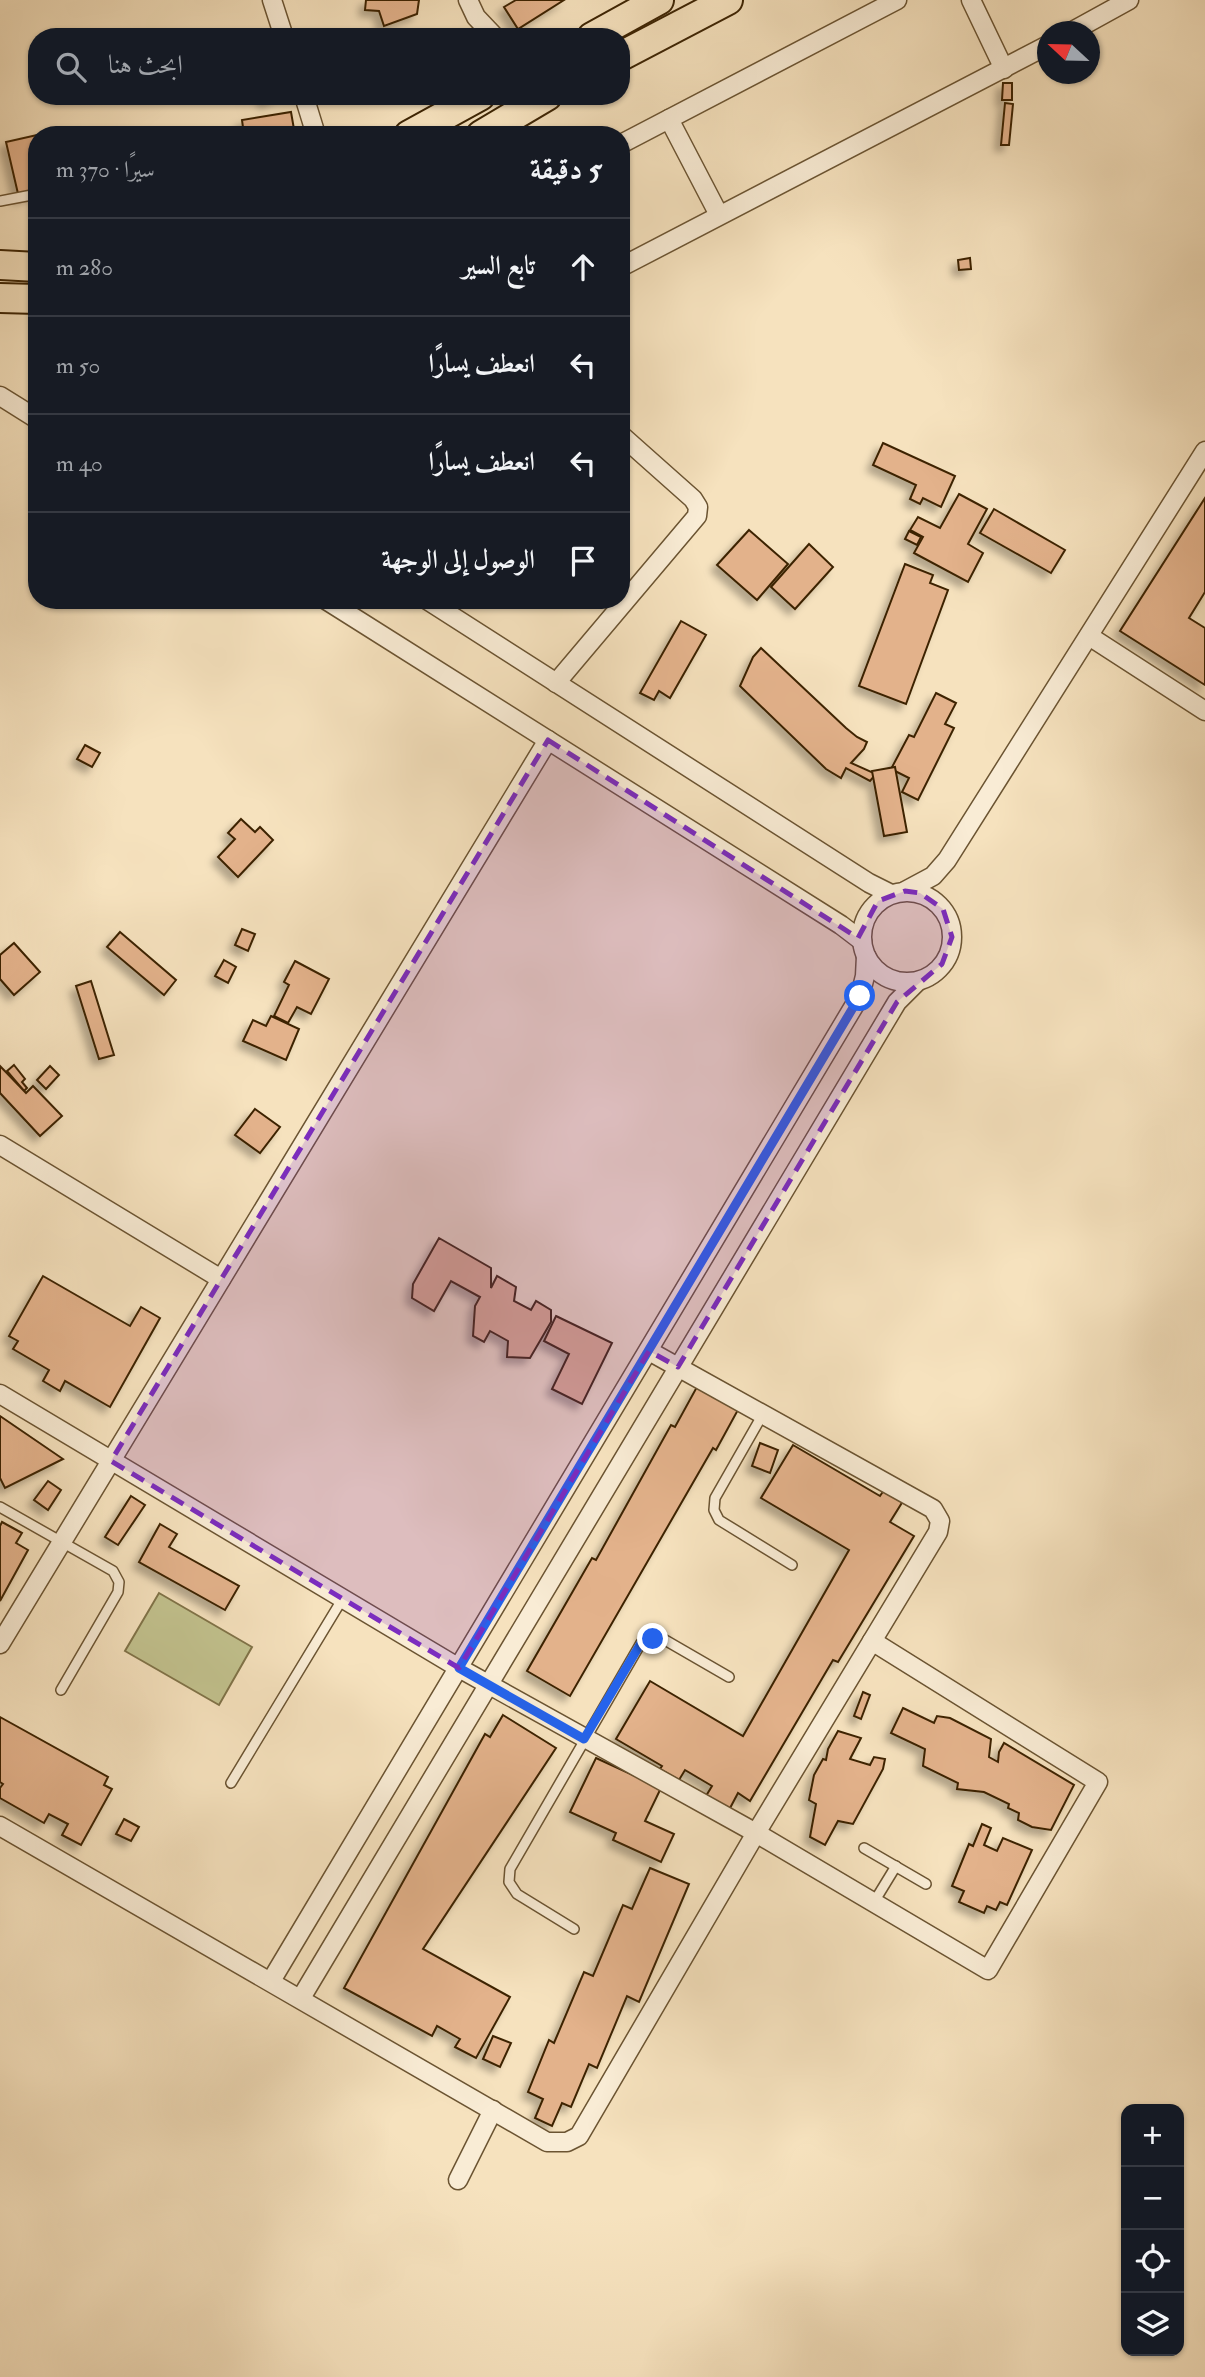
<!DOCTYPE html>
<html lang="ar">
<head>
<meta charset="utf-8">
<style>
  body { margin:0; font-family:"IM FELL Double Pica",Amiri,serif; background:#242831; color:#f1f3f6; direction:rtl }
  .controls { position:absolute; right:21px; bottom:21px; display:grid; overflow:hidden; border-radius:14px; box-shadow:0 2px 5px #0004 }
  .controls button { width:63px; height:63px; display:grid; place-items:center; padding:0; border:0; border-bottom:2px solid #363941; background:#171b24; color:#f1f3f6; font:35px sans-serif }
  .compass { position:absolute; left:1037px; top:21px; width:63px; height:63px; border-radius:50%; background:#171b24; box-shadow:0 2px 5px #0004; rotate:292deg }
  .stop { position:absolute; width:21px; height:21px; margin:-16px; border:5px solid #2563eb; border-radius:50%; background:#fff }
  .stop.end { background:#2563eb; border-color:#fff; box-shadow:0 2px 7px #0008 }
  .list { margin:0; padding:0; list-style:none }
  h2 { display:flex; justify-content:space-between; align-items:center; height:91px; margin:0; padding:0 28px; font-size:30px }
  h2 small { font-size:23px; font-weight:400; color:#9ea1a6 }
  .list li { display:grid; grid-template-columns:46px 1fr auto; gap:21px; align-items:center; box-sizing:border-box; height:98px; padding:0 28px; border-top:2px solid #363941 }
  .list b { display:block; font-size:26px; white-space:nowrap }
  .list em { font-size:23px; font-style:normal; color:#9ea1a6 }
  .icon { flex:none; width:38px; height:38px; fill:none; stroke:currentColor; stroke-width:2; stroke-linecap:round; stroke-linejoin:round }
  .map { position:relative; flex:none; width:1205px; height:2377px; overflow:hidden; direction:ltr }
  .search { position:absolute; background:#171b24; box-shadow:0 2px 5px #0004; left:28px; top:28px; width:602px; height:77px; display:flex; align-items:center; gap:18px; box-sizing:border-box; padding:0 24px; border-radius:28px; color:#9ea1a6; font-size:26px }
  .panel { position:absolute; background:#171b24; box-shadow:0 2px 5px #0004; left:28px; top:126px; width:602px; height:483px; border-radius:28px; direction:rtl }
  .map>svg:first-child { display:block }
  .green { fill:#c2c28e; stroke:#807348; stroke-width:2 }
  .building { fill:#e3b28b; stroke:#3d2403; stroke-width:2; filter:url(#shadow) }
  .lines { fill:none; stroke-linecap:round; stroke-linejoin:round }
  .service-casing { stroke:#6b5432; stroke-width:12 }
  .minor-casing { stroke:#6b5432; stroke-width:21 }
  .trunk-casing { stroke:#3d2403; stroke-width:32 }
  .service { stroke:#f9ecd5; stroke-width:9 }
  .minor { stroke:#f9ecd5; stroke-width:18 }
  .trunk { stroke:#f6e2be; stroke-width:28 }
  .route { stroke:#2563eb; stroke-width:9 }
  .marked { fill:#7b2cbf; fill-opacity:0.2; stroke:#7b2cbf; stroke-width:5; stroke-dasharray:14 9; stroke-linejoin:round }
</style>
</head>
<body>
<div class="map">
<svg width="1205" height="2377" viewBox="0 0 1205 2377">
  <defs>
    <filter id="shadow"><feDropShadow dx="-6" dy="6" stdDeviation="3.5" flood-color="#0004"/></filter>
  </defs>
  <rect width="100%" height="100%" fill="#f6e2be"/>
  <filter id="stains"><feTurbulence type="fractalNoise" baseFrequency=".00286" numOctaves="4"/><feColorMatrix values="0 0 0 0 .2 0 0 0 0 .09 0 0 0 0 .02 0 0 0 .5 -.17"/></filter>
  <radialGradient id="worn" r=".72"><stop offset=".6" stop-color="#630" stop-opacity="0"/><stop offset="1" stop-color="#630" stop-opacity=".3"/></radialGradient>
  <polygon class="green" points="159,1593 252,1647 219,1705 125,1651"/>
  <g class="building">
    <polygon points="366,0 419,0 417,14 384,26 379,11 365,10"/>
    <polygon points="516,0 564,0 518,29 504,7"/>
    <polygon points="278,29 281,37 257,37"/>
    <polygon points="1003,83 1012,83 1012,100 1002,100"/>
    <polygon points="263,96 280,96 265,102"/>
    <polygon points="1005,103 1013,104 1009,145 1001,145"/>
    <polygon points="291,112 295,135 244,135 242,120"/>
    <polygon points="229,128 231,135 205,135"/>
    <polygon points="37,135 37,193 19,198 6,142"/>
    <polygon points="970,258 971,269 959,270 958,260"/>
    <polygon points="883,443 955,476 941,507 923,498 920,504 910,499 916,485 873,465"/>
    <polygon points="959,494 987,509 968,544 983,553 968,582 914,553 923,537 910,530 918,517 940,528"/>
    <polygon points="1205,498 1205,592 1189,618 1205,628 1205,685 1120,631"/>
    <polygon points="994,509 1065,550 1051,573 980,533"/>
    <polygon points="749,530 788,564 757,600 717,565"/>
    <polygon points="909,531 921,537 917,545 905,539"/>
    <polygon points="809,544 833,567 795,609 771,587"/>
    <polygon points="905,564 933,575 930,583 948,590 906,704 859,686"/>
    <polygon points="681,621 706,635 670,698 659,691 654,700 640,693"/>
    <polygon points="761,648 846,728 857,737 867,742 864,749 851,763 876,774 870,781 846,768 841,778 826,769 740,686 753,657"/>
    <polygon points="936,693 956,703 945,724 954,728 918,800 902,792 909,778 891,769 909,735 914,737"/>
    <polygon points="85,745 100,753 92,767 77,759"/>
    <polygon points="895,767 907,832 884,836 872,771"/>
    <polygon points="241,819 255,832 260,827 273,840 238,877 218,857 235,839 228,833"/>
    <polygon points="242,929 255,934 248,951 235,945"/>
    <polygon points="120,932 176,980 164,995 107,947"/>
    <polygon points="14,943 40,972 14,995 0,979 0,955"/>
    <polygon points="224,960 236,967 228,983 215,976"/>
    <polygon points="295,961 329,979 311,1014 297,1007 288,1023 274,1016 289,985 284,982"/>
    <polygon points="91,981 114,1055 99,1059 76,986"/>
    <polygon points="271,1016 299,1029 286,1060 243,1041 253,1020 266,1026"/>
    <polygon points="14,1065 25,1079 22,1082 27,1088 24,1091 7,1071"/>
    <polygon points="0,1066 26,1093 33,1086 62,1116 40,1136 0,1093"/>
    <polygon points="50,1066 59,1075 46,1089 37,1080"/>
    <polygon points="255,1109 280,1127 260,1153 235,1135"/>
    <polygon points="439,1238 491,1268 491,1288 497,1276 516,1287 514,1301 531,1310 536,1301 551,1310 551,1322 530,1358 507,1357 508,1341 490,1331 484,1342 473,1336 475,1306 480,1297 451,1281 434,1311 412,1298 413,1284"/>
    <polygon points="43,1276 130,1326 141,1307 160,1318 110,1407 65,1381 60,1391 43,1381 49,1370 13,1349 18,1341 9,1336"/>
    <polygon points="556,1316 612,1343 582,1404 552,1389 569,1354 544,1341"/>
    <polygon points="698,1385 739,1408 716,1450 713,1448 570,1696 527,1671 592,1558 596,1560 671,1425 675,1427"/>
    <polygon points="0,1416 63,1459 5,1488 0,1478"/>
    <polygon points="760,1443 778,1450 770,1473 752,1466"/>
    <polygon points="793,1445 880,1496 884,1490 903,1501 890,1522 914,1536 838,1662 833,1660 750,1801 738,1793 729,1810 706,1796 712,1786 685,1770 679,1780 660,1769 662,1766 616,1739 650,1681 743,1736 849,1550 761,1498"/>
    <polygon points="48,1481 61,1490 48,1510 34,1500"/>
    <polygon points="131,1496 145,1505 118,1545 105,1537"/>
    <polygon points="2,1522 22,1533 16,1543 28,1550 0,1601 0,1526"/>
    <polygon points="160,1524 177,1534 169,1547 239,1586 225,1610 139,1562"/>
    <polygon points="863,1692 870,1695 861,1719 854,1716"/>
    <polygon points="903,1708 934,1723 937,1716 950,1718 991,1739 989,1757 998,1762 999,1752 1004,1743 1074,1785 1051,1830 1032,1827 1018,1820 1019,1813 1008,1808 1009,1804 984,1792 957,1789 958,1783 923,1766 925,1749 891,1733"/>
    <polygon points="503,1715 556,1748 423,1949 510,1997 476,2058 455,2047 460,2039 437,2026 432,2036 344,1988 485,1734 490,1737"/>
    <polygon points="0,1717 108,1777 104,1785 112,1789 81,1845 62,1835 68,1824 49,1814 44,1823 0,1798 0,1788 3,1784 0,1782"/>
    <polygon points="838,1731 861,1738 850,1759 870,1765 874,1757 885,1759 883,1769 853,1824 838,1821 825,1845 810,1837 816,1804 809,1800 814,1775 823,1759 826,1760 828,1749"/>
    <polygon points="596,1758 661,1788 645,1821 674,1834 661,1862 613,1840 616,1833 570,1812"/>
    <polygon points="124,1819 139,1827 131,1841 116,1834"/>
    <polygon points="982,1824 991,1828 984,1845 997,1851 1003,1838 1032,1850 1007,1905 1000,1902 996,1910 987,1906 984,1913 959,1902 964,1891 952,1886 969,1844 973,1846"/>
    <polygon points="650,1868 689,1884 639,2002 627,1996 597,2068 589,2064 571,2107 562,2103 552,2126 535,2118 543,2099 528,2092 549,2040 554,2043 584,1972 593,1976 623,1905 632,1909"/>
    <polygon points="493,2036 511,2043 500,2067 483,2059"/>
  </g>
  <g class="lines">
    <g class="service-casing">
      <g id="service">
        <polyline points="0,201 37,194"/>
        <polyline points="763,1414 715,1498 714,1510 719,1520 792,1565"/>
        <polyline points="0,1507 113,1571 119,1582 118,1592 61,1690"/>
        <polyline points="231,1783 343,1598"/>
        <polyline points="864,1848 926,1884"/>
        <polyline points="874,1902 896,1866"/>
        <polyline points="574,1929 517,1894 509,1882 510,1869 641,1643 653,1638 665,1640 729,1677"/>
      </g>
    </g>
    <g class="minor-casing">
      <g id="minor">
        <polyline points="272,0 284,37"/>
        <polyline points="468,0 476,17 495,37"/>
        <polyline points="971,0 1004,69"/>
        <polyline points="1071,32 1129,0"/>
        <polyline points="304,96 316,135"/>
        <polyline points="669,119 719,215"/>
        <polyline points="621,144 897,0"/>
        <polyline points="621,267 1048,45"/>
        <polyline points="0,396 37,419"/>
        <polyline points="326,600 841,925 862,941"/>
        <polyline points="427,600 869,883 891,894"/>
        <polyline points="1089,636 1205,711"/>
        <polyline points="556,683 697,516 698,507 693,499 621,435"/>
        <polyline points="905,891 933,876 947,860 1205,451"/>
        <circle cx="907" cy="937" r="45"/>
        <polyline points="0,1145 221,1279"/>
        <polyline points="0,1394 459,1668 756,1833 988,1970 1098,1782 872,1641"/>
        <polyline points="0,1644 548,740"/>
        <polyline points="0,1826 547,2142 567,2142 579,2136 756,1833 938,1532 940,1521 933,1509 649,1351"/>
        <polyline points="271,1981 860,996 865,976 866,956"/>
        <polyline points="301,1998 897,1002 918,981"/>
        <polyline points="458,2180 493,2110"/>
      </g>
    </g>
    <g class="trunk-casing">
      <g id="trunk">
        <polyline points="592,37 659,0"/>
        <polyline points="621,56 728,0"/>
        <polyline points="409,135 480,96"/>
        <polyline points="481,135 547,96"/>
        <polyline points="0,265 37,267"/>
        <polyline points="0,298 37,299"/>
      </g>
    </g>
    <use href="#service" class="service"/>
    <use href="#minor" class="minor"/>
    <use href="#trunk" class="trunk"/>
  </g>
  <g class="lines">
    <polyline class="route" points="653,1639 641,1643 584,1739 459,1668 860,996"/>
  </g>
  <path class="marked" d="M548,740l310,198 20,-37 27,-10 15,2 23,16 9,28 -10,27 -45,38 -219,365 -29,-16 -190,317 -348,-207z"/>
  <rect width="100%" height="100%" filter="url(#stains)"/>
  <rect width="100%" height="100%" fill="url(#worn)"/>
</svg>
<div class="controls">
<button>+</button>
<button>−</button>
<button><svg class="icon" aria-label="locate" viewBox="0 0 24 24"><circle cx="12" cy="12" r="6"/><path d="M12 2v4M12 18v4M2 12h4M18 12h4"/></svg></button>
<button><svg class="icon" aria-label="layers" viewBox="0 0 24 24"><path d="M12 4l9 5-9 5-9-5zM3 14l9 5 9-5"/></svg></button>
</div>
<svg class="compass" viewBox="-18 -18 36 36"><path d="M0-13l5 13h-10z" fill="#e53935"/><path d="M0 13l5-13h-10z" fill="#9ea1a6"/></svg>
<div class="stop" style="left:860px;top:996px"></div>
<div class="stop end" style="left:653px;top:1639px"></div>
<div class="search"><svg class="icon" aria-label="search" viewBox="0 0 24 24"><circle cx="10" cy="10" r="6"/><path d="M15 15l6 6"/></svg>ابحث هنا</div>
<section class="panel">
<h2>5 دقيقة<small>سيرًا · 370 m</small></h2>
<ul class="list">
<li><svg class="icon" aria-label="ahead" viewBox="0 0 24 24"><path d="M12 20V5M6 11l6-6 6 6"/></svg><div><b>تابع السير</b></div><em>280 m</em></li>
<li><svg class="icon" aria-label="left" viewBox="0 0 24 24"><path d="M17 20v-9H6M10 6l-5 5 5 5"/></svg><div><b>انعطف يسارًا</b></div><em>50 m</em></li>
<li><svg class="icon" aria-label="left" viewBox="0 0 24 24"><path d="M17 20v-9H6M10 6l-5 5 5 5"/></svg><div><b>انعطف يسارًا</b></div><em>40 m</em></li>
<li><svg class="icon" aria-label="arrive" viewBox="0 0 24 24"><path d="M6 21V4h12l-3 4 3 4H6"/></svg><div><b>الوصول إلى الوجهة</b></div></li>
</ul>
</section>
</div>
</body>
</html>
